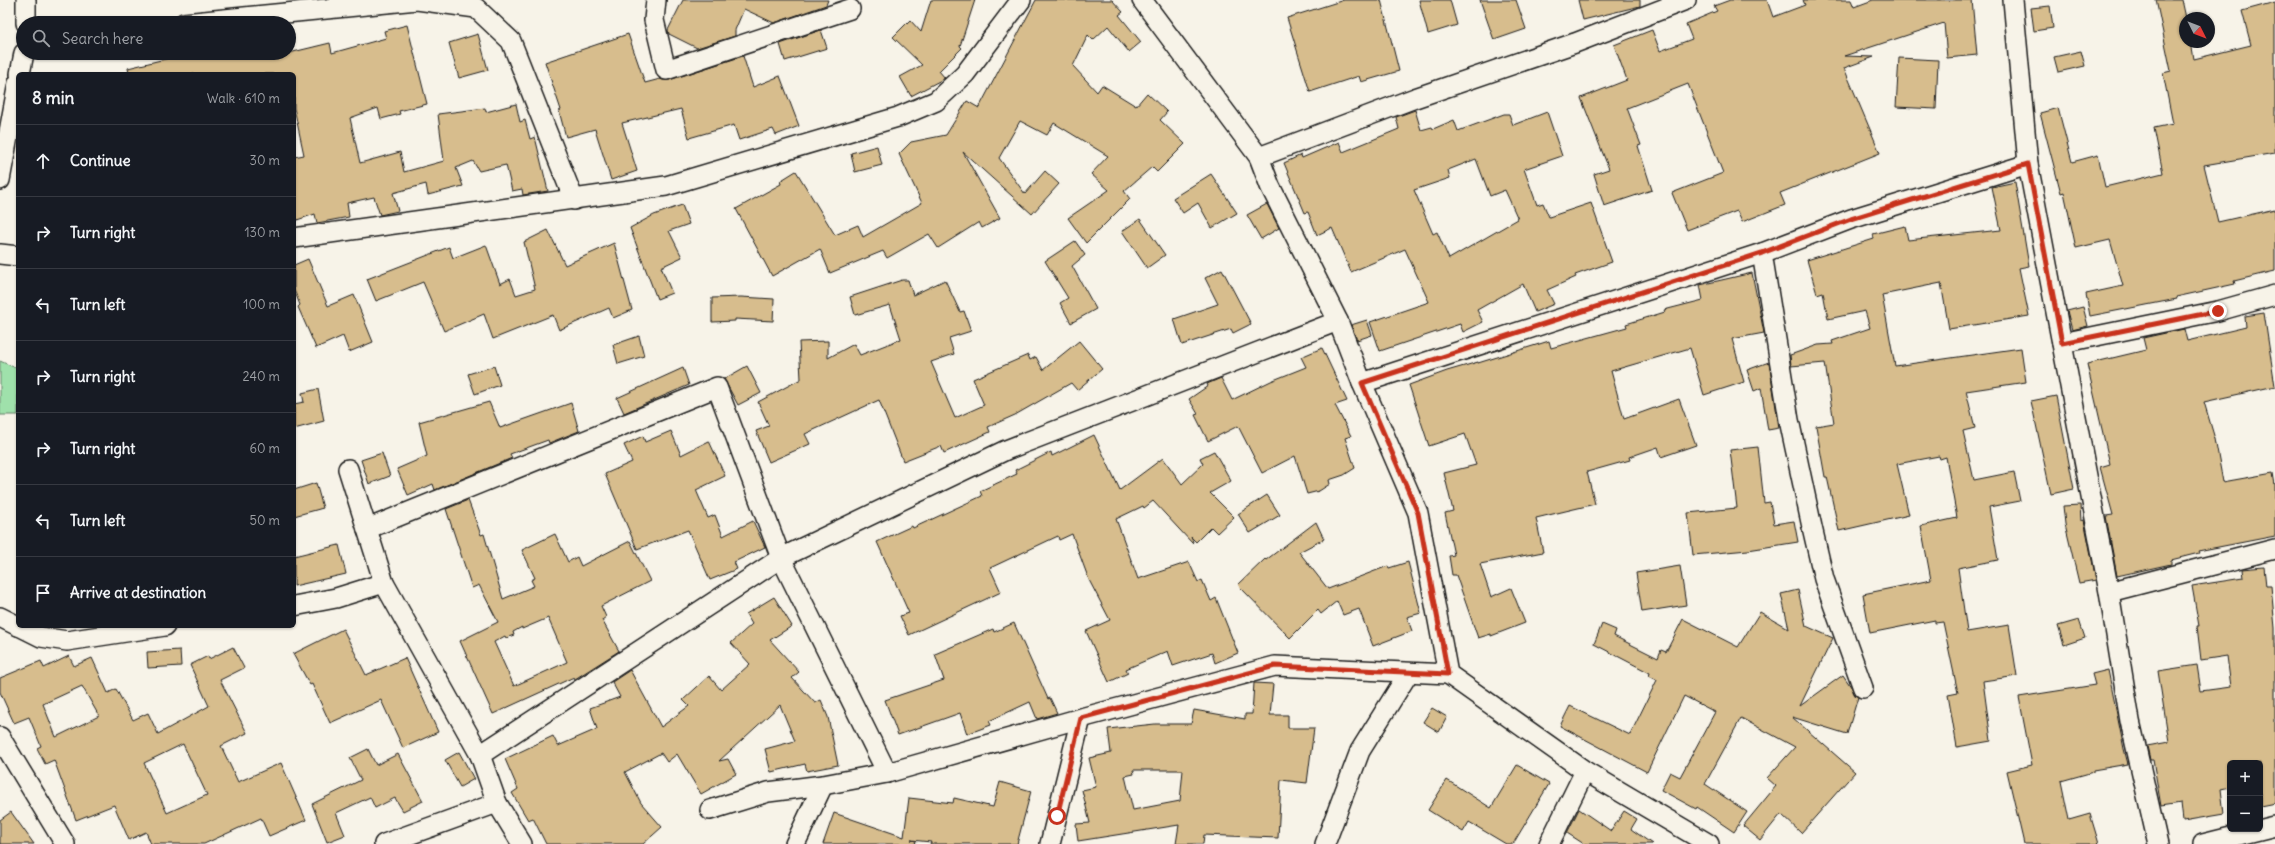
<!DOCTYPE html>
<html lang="en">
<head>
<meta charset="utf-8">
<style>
  body { margin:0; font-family:Delius,sans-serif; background:#20242c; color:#f1f3f6 }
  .controls { position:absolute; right:12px; bottom:12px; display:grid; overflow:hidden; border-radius:6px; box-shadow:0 1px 3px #0004 }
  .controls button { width:36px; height:36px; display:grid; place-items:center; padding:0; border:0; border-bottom:1px solid #363941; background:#171b24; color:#f1f3f6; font:20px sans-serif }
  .compass { position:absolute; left:2179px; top:12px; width:36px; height:36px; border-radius:50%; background:#171b24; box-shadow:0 1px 3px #0004; rotate:132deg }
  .stop { position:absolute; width:12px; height:12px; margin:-9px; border:3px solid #c8321e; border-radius:50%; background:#fff }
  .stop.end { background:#c8321e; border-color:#fff; box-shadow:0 1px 4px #0008 }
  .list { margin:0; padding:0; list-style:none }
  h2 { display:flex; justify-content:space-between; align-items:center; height:52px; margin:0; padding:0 16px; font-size:17px }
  h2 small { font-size:13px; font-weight:400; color:#9ea1a6 }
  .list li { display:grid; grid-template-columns:26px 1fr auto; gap:12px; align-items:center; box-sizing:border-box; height:72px; padding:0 16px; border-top:1px solid #363941 }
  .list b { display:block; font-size:15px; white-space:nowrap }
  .list em { font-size:13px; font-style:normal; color:#9ea1a6 }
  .icon { flex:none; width:22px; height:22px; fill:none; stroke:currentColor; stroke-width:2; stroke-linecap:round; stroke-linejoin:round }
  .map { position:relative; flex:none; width:2275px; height:844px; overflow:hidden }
  .search { position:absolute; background:#171b24; box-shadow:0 1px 3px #0004; left:16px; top:16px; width:280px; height:44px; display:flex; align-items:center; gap:10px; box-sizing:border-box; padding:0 14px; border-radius:22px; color:#9ea1a6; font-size:15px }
  .panel { position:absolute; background:#171b24; box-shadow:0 1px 3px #0004; left:16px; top:72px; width:280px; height:556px; border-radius:6px }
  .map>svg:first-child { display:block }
  .green { fill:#9fe1ab; stroke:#5e7e64 }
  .building { fill:#d7bd8d; stroke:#1c1c1c; fill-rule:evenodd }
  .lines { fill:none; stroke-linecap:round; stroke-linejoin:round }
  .street-casing { stroke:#1c1c1c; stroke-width:22 }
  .street { stroke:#f7f3e8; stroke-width:19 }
  .route { stroke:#c8321e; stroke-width:5 }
</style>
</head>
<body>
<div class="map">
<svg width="2275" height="844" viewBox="0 0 2275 844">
  <rect width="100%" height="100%" fill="#f7f3e8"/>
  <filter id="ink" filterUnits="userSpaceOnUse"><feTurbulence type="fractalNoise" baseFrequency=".025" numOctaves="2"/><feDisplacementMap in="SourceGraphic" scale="8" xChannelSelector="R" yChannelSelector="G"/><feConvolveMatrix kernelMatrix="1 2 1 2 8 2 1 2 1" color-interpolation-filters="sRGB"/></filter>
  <g filter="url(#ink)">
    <polygon class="green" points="0,361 18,369 18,415 0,415"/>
    <g class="building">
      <polygon points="683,0 828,0 826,5 774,23 744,9 735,30 735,36 697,48 669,34 668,30"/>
      <polygon points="931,0 975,0 960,46 962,48 939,71 945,78 911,96 900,77 922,65 893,37 910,20 921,32"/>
      <polygon points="1036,0 1112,0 1123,12 1119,15 1141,42 1129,52 1108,26 1093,40 1088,35 1073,66 1097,92 1102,85 1136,106 1147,93 1167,112 1160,120 1185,144 1157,172 1152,167 1124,191 1130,199 1086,243 1068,218 1109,190 1091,174 1108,156 1054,123 1047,135 1020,121 999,158 1025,194 1045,171 1059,184 1032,214 963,152 1000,218 982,228 979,222 938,248 929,234 887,258 883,251 830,273 820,249 772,276 736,209 781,184 780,181 796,171 835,235 858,225 863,237 922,203 899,154 911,142 946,135 967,101 979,108"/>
      <polygon points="1344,0 1381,0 1399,71 1361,82 1359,76 1310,92 1287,18"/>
      <polygon points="1419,0 1450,0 1457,25 1428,34"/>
      <polygon points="1480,0 1516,0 1526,29 1494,40"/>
      <polygon points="1578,0 1640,0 1640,6 1583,20"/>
      <polygon points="1730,0 1767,0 1773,17 1805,5 1803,0 1851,0 1854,7 1873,0 1972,0 1977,55 1947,58 1944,23 1844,56 1874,57 1844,68 1880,153 1780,193 1785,205 1742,222 1737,211 1687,230 1672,193 1723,173 1688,84 1627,108 1641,145 1638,146 1652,190 1604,206 1594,174 1609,169 1581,98 1627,80 1614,45 1652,30 1660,51 1692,39 1686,24 1717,11 1714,6"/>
      <polygon points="2156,0 2182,0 2186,18 2185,42 2191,42 2194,59 2251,45 2242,11 2275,2 2275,153 2204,165 2218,222 2275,209 2275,271 2234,281 2235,284 2176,297 2177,299 2090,316 2086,294 2123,286 2110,240 2076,248 2064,192 2061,193 2040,113 2058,108 2072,162 2098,155 2105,187 2163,173 2154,128 2173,124 2163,73 2171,71"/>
      <polygon points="2050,6 2053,28 2034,31 2031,8"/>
      <polygon points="407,25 427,104 399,111 400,114 381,119 378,108 350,118 360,163 400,152 404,172 444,161 438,114 485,108 486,112 516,104 520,122 525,120 530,139 535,137 548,191 523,195 522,189 512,191 506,165 479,171 473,161 456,168 463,186 428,195 426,184 393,193 398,211 380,215 374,197 347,203 349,217 317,223 315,214 294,221 294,157 304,155 294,108 294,74 129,74 128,68 190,53 289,53 330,43 332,53 386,38 384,31"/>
      <polygon points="821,30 827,48 785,61 780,44"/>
      <polygon points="478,34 488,70 459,78 449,43"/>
      <polygon points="628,34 645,83 660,79 669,80 743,56 753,87 780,76 799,126 776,135 773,129 739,140 734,125 689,138 681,109 622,123 637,171 611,180 595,129 566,137 559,111 561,110 545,62"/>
      <polygon points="2081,51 2085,66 2058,72 2054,57"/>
      <polygon points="1899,58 1938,60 1936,109 1896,107"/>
      <path d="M1415,110l6,20 11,-3 1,2 21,-9 4,11 46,-17h5l4,11 34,-13 15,44 -38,13 13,36 6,-2 6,14 42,-14 21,59 -37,13 1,2 -29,13 7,14 -19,8 -12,-28 -46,26 6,12 -20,10 -3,-8 -80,27 -10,-29 59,-20 -24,-53 -54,23 -19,-44 -15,7 -9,-23 -3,1 -21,-50 17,-8 1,3 37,-16 4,10 56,-23 -3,-12zM1476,159l14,37 15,-6 13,29 -69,40 -12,-27 -4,2 -19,-44 36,-12 -2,-8z"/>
      <polygon points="877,146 882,165 855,172 851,153"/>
      <polygon points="1211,174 1237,213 1212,228 1198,203 1183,213 1173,198"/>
      <polygon points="2015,182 2029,266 2019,268 2029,316 1949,329 1941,283 1882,295 1895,366 2021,348 2026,382 1966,391 1975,428 1963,431 1974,480 2014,472 2020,501 1989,507 1998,560 1958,568 1967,632 2009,625 2017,676 1983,681 1991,741 1957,747 1948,695 1958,693 1943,622 1935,623 1935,620 1870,633 1863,594 1931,580 1921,526 1957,518 1946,457 1940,459 1939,456 1897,464 1909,515 1839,531 1827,477 1825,477 1816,426 1834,423 1825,363 1791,366 1790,355 1818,345 1833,344 1832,341 1870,328 1865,311 1828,319 1823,292 1817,294 1807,260 1874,239 1873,234 1905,226 1908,240 2001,230 1992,187"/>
      <polygon points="1267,204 1279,228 1261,239 1247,215"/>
      <polygon points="682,205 689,224 669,231 682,257 661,267 672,293 657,299 630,228 654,215"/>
      <polygon points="1140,219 1165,255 1147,268 1122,231"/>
      <polygon points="548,230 565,265 614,243 632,310 613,318 609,308 559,330 553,315 493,339 484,314 444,331 423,282 376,301 367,279 449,247 453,258 486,245 500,284 510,279 516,295 535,289 524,242"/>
      <polygon points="1075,241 1085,255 1072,266 1096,309 1071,323 1060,303 1068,298 1045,261"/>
      <polygon points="308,259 328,306 354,295 373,342 349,352 343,336 316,348 298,307 300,305 294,290 294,265"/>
      <polygon points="1222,269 1251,324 1233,333 1231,329 1182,345 1174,319 1218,304 1205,278"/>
      <polygon points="1752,273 1764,333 1732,339 1744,382 1704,395 1690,348 1611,371 1624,419 1679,399 1696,445 1661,457 1658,447 1629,457 1630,460 1587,472 1595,504 1536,518 1543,552 1480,564 1491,597 1511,588 1525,623 1491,636 1491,634 1478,638 1456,575 1452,575 1449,556 1454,555 1445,513 1453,511 1444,473 1476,465 1465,434 1429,446 1409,385 1447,371 1478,362 1478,363 1549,341 1551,348 1627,327 1626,324 1665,312 1664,310 1703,300 1700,285"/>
      <polygon points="902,280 908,280 913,295 945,280 960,312 964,311 971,331 949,338 954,354 931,362 955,418 984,405 973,379 1028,355 1030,360 1036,357 1043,370 1079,341 1102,369 1077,390 1071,383 1015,415 988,427 990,432 944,453 941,446 903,461 879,400 805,434 810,444 769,462 756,431 769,426 758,402 801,379 799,342 828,341 828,358 854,344 860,355 901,339 890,305 855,315 850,297"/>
      <polygon points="741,297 774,299 773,321 735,319 735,321 712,322 712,298"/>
      <polygon points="2083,307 2088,326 2072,330 2067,311"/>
      <polygon points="2264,313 2275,386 2204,402 2215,439 2223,482 2273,473 2275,485 2275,536 2198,551 2199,553 2171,560 2171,564 2117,576 2106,516 2113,515 2100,467 2110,464 2087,364 2146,350 2143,338 2184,329 2187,341 2246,327 2245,316"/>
      <polygon points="1367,320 1372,335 1357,340 1351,325"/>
      <polygon points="639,336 644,356 618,364 613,345"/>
      <polygon points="1322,348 1347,401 1335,405 1351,436 1345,438 1355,468 1344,475 1329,480 1330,484 1319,491 1307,494 1295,456 1262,473 1238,426 1208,441 1195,415 1198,414 1189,399 1208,386 1207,384 1221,378 1232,400 1271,381 1306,367 1301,357"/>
      <polygon points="1769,362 1779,428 1768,430 1761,388 1754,391 1747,370"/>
      <polygon points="494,366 500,385 475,394 468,374"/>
      <polygon points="747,366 761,393 738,405 724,379"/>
      <polygon points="683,368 689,385 624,413 617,398"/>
      <polygon points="318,389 324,421 294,429 294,404 304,402 302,393"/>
      <polygon points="2056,396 2074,489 2051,494 2031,401"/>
      <polygon points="489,402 500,428 571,403 579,431 549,443 548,440 510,454 512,458 435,490 433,484 408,495 397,469 427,456 419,422"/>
      <polygon points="671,431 681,455 709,441 725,476 696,490 708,518 715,515 723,536 753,521 765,547 734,562 737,569 710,580 688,530 637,549 605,474 632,462 624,445 643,436 645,442"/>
      <polygon points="1094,435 1120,490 1163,458 1182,484 1203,464 1200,458 1214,451 1231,481 1210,493 1234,517 1217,533 1211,527 1196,542 1191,537 1193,542 1192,543 1153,501 1144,508 1143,506 1116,519 1138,579 1189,562 1198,582 1202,580 1211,601 1216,598 1238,653 1215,663 1212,653 1173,666 1168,651 1126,669 1128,673 1109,682 1086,631 1110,620 1089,580 1072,534 1059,540 1058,536 990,568 1001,592 909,635 900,616 909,613 877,542 912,526 913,528 982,496 980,491 1017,474 1015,470 1051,452 1052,456"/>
      <polygon points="1758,447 1764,503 1770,502 1774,524 1794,521 1798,542 1748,550 1693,555 1688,513 1737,508 1730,450"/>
      <polygon points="382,453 390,476 369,484 361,460"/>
      <polygon points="316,483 323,508 294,516 294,490"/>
      <polygon points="1267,495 1280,515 1250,533 1238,514"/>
      <path d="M468,500l13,35 3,-1 19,65 31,-13 -3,-6 4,-2 -13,-28 33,-16 13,28 9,-5 4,9 49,-25 20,40 -49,25 5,11 -4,3 17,31 -44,28 -1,-2 -81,37 -33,-73 38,-19 -19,-37 -7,3 -26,-79zM548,618l19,44 -53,24 -20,-44 11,-6 1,2 8,-3 -1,-3 9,-5v2z"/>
      <polygon points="2080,505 2081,521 2084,520 2096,580 2079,583 2065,524 2063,506"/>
      <polygon points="1316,522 1324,539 1299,552 1328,589 1388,566 1389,568 1408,562 1421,613 1407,617 1412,631 1373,646 1359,609 1343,615 1337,601 1321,614 1318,610 1290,638 1238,585 1265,559 1266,560"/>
      <polygon points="339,545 346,574 294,586 294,556"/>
      <polygon points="1680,566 1686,605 1642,612 1636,573"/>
      <polygon points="2264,567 2266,586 2271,586 2275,628 2275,803 2260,806 2260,763 2230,763 2230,787 2221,789 2224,814 2183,821 2181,803 2161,806 2153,760 2150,760 2147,746 2169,742 2158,671 2197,665 2201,691 2231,687 2227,656 2201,660 2197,626 2199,626 2192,586 2243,578 2242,569"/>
      <polygon points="1798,590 1806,626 1833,638 1800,706 1843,675 1858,697 1847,734 1792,717 1855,772 1801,833 1781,814 1760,840 1743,826 1776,786 1767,778 1795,747 1741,718 1705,784 1747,812 1734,832 1697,807 1696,809 1661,790 1670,772 1680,777 1715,712 1684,696 1647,772 1560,726 1570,706 1630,735 1657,680 1649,676 1650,673 1594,644 1602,624 1616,630 1614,636 1658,658 1661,650 1666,652 1683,619 1738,647 1760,612 1789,629 1781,594"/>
      <polygon points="774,597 792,626 770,640 799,672 792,678 815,703 821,700 828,717 838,765 807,771 805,764 771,772 765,749 795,741 780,705 719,761 728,759 736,774 701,794 677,754 667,762 661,753 625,772 641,803 662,827 643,844 546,844 533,818 528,820 512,793 518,789 505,759 553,736 558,746 597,729 590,708 620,697 612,682 630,670 661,727 689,706 683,700 709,676 721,690 750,664 731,643 752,624 746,614"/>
      <polygon points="2079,620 2085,638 2064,645 2058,626"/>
      <polygon points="1014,623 1048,699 1050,698 1057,713 1037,719 1030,702 989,721 991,725 967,734 960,713 898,735 885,700 944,680 935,654 993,629 994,632"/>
      <polygon points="343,629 366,675 405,658 438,732 403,748 381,700 330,723 312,684 310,685 293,654"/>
      <path d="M233,647l11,21 -24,12 27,53 -26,13 17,36 43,-19 25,57 -37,16 -8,-18 -57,26h-53l-5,-12 -17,8 -15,-35 -38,15 -22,-60 -9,4 -8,-16 4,-2 -12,-29 -15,6 -14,-31v-14l41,-17 3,7 25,-12 5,10 18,-8 16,35 8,-4 17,31 15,-7 10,21 51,-28 -19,-41 18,-9 1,3zM82,686l17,30 -43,21 -13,-33zM183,744l24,51 -40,18 -23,-50z"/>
      <polygon points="180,650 181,666 148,668 147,652"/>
      <polygon points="2108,670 2124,749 2128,764 2093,770 2093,772 2061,781 2069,820 2090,814 2099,844 2024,844 2007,771 2032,765 2019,697 2095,685 2092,674"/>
      <path d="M1254,683l19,1 -3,31h18v13h26l-7,55 -26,-3 -3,58 -74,-3 -1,9h-27l3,-19 -101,16 -2,-17 14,-1 -8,-33 14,-3 -7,-29 22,-5 -3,-24 47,-5h36l3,-14 51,9v-5h7zM1133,770h50l-3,31 -47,9 -8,-34 9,-2z"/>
      <polygon points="1432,708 1447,717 1439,732 1423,722"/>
      <polygon points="368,749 376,765 398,754 423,801 403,811 395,798 375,808 370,797 336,813 345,835 327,842 312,804 361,780 350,758"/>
      <polygon points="459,752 474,779 460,787 445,760"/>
      <polygon points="1517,765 1549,784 1513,844 1506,844 1469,822 1463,832 1428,810 1447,780 1491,808"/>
      <polygon points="1000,782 1031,791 1017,844 930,844 931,842 911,840 916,841 915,844 823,844 834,813 904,837 909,798 953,803 954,798 993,807"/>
      <polygon points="1579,809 1611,831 1624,811 1637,819 1631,829 1652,844 1584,844 1567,833"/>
      <polygon points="11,812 34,844 0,844 0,820"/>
    </g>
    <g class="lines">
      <g class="street-casing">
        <g id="street">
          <polyline points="656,0 654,20 666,70 850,9"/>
          <polyline points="1142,0 1259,157 1270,186 1338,321 1362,383 1418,513 1448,674 1585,771 1709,844"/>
          <polyline points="2013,0 2028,164 2109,592 2130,721 2158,844"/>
          <polyline points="26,23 26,0"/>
          <polyline points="184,23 417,0 476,8 511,41 574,200"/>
          <polyline points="20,74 24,53"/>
          <polyline points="1259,157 1415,98 1575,43 1686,0"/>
          <polyline points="0,180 18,83"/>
          <polyline points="294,238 666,186 898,117 936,101 965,74 1021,0"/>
          <polyline points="1762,253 1789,420 1812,527 1824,579 1863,688"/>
          <polyline points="0,254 18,256"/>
          <polyline points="2062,343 2218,311 2275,295"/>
          <polyline points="1362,383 1762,253 1851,219 2028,164"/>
          <polyline points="348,469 384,583 480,755"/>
          <polyline points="367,529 717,387 781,558 887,773"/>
          <polyline points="2109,592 2275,549"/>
          <polyline points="294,606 336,598 384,583"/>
          <polyline points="0,617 18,626"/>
          <polyline points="19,626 41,637 67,641 165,626"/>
          <polyline points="0,737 65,844"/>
          <polyline points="497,803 522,844"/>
          <polyline points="710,810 768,792 823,785 887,773 1081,718 1275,666 1448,674"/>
          <polyline points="384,844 497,803 480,755 781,558 1006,450 1338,321"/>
          <polyline points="795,844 823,785"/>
          <polyline points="1050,844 1081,718"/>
          <polyline points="1325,844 1360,751 1408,674"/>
          <polyline points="1549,844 1585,771"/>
          <polyline points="2203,844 2275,826"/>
        </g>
      </g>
      <use href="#street" class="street"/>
    </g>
  </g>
  <g class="lines" filter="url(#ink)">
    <polyline class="route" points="1057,816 1081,718 1275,666 1448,674 1418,513 1362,383 1762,253 1851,219 2028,164 2062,343 2218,311"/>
  </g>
</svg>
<div class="controls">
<button>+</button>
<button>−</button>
</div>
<svg class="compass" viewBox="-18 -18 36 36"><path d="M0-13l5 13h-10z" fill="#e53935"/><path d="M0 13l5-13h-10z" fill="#9ea1a6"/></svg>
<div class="stop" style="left:1057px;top:816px"></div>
<div class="stop end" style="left:2218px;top:311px"></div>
<div class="search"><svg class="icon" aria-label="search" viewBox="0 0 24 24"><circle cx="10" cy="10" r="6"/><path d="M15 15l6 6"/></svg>Search here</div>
<section class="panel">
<h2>8 min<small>Walk · 610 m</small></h2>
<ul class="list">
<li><svg class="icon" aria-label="ahead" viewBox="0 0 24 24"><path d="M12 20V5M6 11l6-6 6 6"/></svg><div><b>Continue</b></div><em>30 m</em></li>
<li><svg class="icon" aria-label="right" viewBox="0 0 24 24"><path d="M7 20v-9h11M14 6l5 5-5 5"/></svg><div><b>Turn right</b></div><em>130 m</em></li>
<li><svg class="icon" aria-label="left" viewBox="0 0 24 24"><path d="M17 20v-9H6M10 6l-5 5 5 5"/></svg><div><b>Turn left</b></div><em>100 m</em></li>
<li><svg class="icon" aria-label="right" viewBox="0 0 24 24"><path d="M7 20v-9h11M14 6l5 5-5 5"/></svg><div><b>Turn right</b></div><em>240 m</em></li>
<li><svg class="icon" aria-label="right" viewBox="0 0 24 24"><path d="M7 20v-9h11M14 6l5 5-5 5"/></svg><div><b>Turn right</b></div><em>60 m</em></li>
<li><svg class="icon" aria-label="left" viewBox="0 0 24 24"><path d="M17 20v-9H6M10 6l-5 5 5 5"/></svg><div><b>Turn left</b></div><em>50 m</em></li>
<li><svg class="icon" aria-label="arrive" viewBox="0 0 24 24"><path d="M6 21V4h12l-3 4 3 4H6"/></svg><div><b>Arrive at destination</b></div></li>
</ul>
</section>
</div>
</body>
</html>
